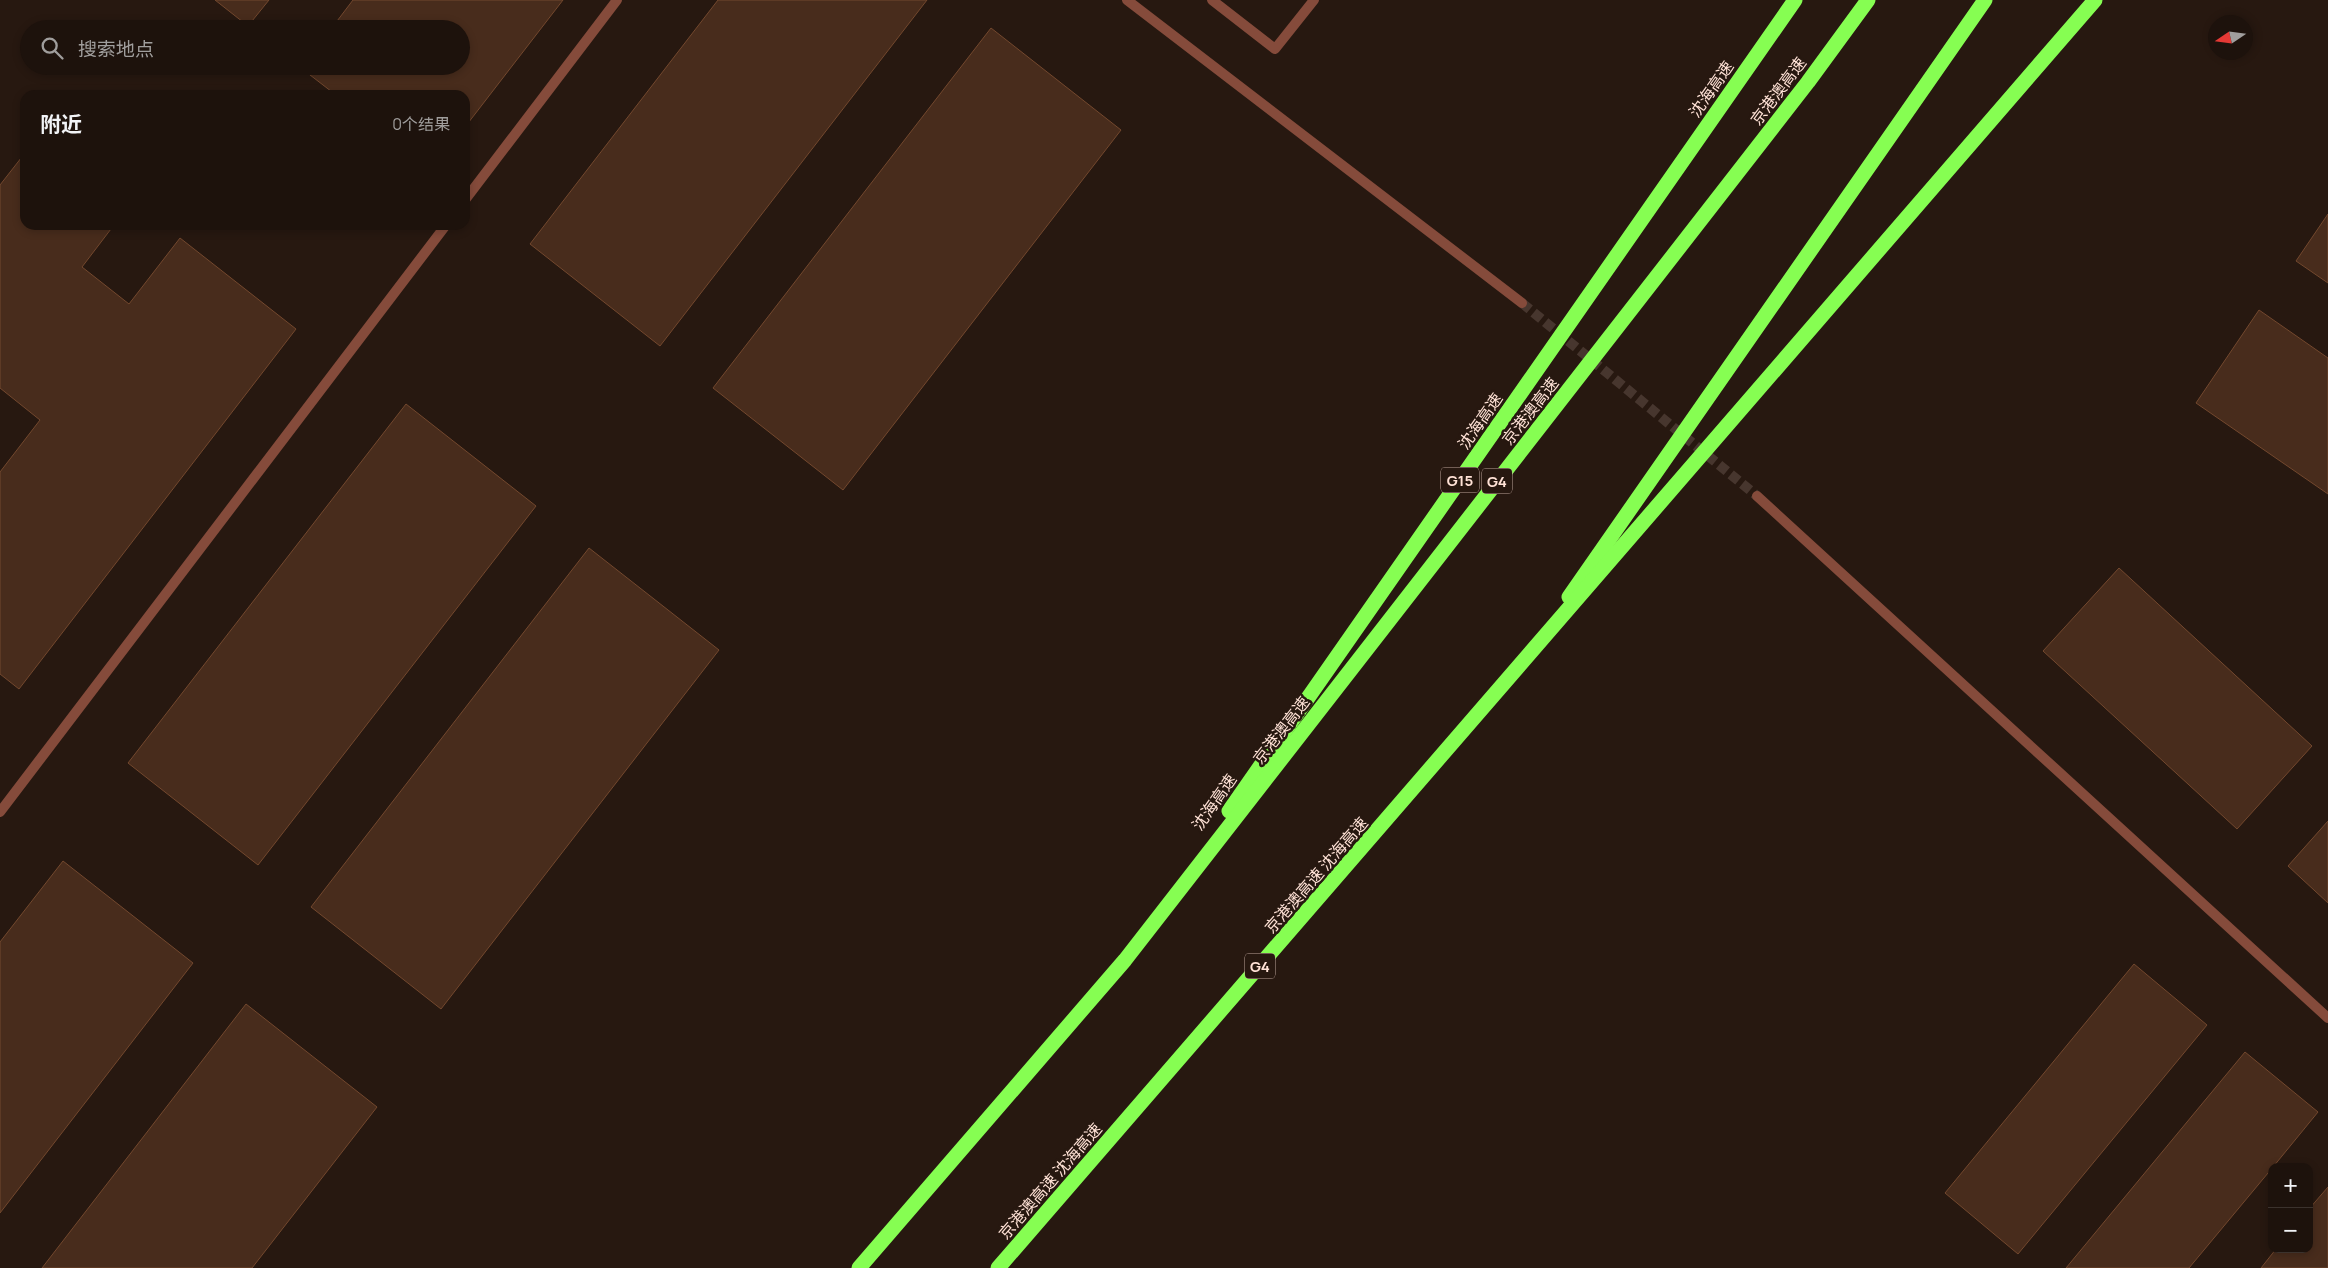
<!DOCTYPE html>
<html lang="zh">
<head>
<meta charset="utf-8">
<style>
  body { margin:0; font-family:Manrope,"Noto Sans SC",sans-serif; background:#2a201a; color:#f1f3f6 }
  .controls { position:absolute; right:15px; bottom:15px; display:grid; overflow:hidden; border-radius:10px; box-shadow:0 2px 8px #0003 }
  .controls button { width:45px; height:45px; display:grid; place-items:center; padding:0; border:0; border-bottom:1px solid #3b322d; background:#1d120c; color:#f1f3f6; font:25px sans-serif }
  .compass { position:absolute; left:2208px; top:15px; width:45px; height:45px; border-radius:50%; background:#1d120c; box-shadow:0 2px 8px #0003; rotate:257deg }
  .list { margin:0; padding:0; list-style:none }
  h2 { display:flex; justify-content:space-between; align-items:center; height:65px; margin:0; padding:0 20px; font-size:21px }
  h2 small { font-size:16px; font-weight:400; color:#a09e9d }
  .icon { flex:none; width:28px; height:28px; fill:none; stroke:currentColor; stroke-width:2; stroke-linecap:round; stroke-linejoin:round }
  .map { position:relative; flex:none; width:2328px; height:1268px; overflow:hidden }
  .search { position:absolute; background:#1d120c; box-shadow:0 2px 8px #0003; left:20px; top:20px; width:450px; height:55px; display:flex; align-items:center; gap:12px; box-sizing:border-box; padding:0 18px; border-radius:28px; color:#a09e9d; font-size:19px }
  .panel { position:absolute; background:#1d120c; box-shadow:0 2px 8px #0003; left:20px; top:90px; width:450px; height:140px; border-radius:15px }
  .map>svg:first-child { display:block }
  .building { fill:#482c1c; stroke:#73482e }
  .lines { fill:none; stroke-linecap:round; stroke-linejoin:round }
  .street-tunnel { stroke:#47362e; stroke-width:10; stroke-dasharray:10 5; stroke-linecap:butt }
  .lane { stroke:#854b3b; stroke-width:10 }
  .street { stroke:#854b3b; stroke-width:10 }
  .highway { stroke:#86fe52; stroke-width:15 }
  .labels { text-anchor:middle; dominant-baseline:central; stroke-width:5; stroke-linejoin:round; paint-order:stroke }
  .shield { fill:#271810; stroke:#bea59b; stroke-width:1 }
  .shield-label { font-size:15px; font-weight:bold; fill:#ffe2d6 }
  .street-label { font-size:16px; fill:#ffe2d6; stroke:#271810 }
</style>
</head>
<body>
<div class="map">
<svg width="2328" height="1268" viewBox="0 0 2328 1268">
  <rect width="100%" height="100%" fill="#271810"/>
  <g class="building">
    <polygon points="215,0 269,0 248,26"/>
    <polygon points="353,0 563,0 465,127 465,95 336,95 301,68 461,66 461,29 331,29"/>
    <polygon points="718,0 927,0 660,346 530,244"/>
    <polygon points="991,28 1121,130 843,490 713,388"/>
    <polygon points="25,153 25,225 114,225 82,267 129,304 180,238 296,329 19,689 0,674 0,472 40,420 0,388 0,185"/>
    <polygon points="2328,214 2328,283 2296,261"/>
    <polygon points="2259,310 2328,358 2328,494 2196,403"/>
    <polygon points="406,404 536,506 258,865 128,763"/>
    <polygon points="589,548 719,650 441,1009 311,907"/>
    <polygon points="2119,568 2312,746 2237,829 2043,651"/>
    <polygon points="2328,821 2328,903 2288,866"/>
    <polygon points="63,861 193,963 0,1213 0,942"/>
    <polygon points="2134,964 2207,1025 2018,1254 1945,1193"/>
    <polygon points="246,1004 377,1107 252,1268 42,1268"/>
    <polygon points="2245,1052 2318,1112 2273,1167 2189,1268 2066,1268"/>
    <polygon points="2328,1187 2328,1268 2261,1268 2276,1249 2309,1249 2309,1209"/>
  </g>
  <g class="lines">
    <polyline class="street-tunnel" points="1522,303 1757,496"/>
    <g class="lane">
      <polyline points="1212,0 1275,49 1314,0"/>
      <polyline points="465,200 617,0"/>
      <polyline points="0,812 446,225"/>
    </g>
    <g class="street">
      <polyline points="1127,0 1522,303"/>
      <polyline points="1757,496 2328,1018"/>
    </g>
    <g class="highway">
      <polyline points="1569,597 1985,0"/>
      <polyline points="1229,811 1795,0"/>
      <polyline points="859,1268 1125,960 1808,82 1868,0"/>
      <polyline points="998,1268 2095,0"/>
    </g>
  </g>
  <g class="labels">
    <g class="shield">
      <rect x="1441" y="467.5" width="38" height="25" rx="4"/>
      <rect x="1482" y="468.5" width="30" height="25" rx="4"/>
      <rect x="1245" y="953.5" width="30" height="25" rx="4"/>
    </g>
    <g class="shield-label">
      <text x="1460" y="480">G15</text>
      <text x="1497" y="481">G4</text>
      <text x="1260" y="966">G4</text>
    </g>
    <g class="street-label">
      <text transform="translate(1711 89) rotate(-55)">沈海高速</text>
      <text transform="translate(1778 91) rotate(-53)">京港澳高速</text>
      <text transform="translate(1530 411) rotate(-52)">京港澳高速</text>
      <text transform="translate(1480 421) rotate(-55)">沈海高速</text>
      <text transform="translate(1281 730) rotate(-52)">京港澳高速</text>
      <text transform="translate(1214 802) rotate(-55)">沈海高速</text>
      <text transform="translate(1316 875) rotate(-49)">京港澳高速 沈海高速</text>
      <text transform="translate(1050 1181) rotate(-49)">京港澳高速 沈海高速</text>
    </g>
  </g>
</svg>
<div class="controls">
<button>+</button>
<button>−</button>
</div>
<svg class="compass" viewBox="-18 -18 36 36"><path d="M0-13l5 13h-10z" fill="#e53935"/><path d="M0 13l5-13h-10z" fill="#a09e9d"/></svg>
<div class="search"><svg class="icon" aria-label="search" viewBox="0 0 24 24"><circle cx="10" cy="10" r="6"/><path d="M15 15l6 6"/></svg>搜索地点</div>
<section class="panel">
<h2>附近<small>0个结果</small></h2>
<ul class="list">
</ul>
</section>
</div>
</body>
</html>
